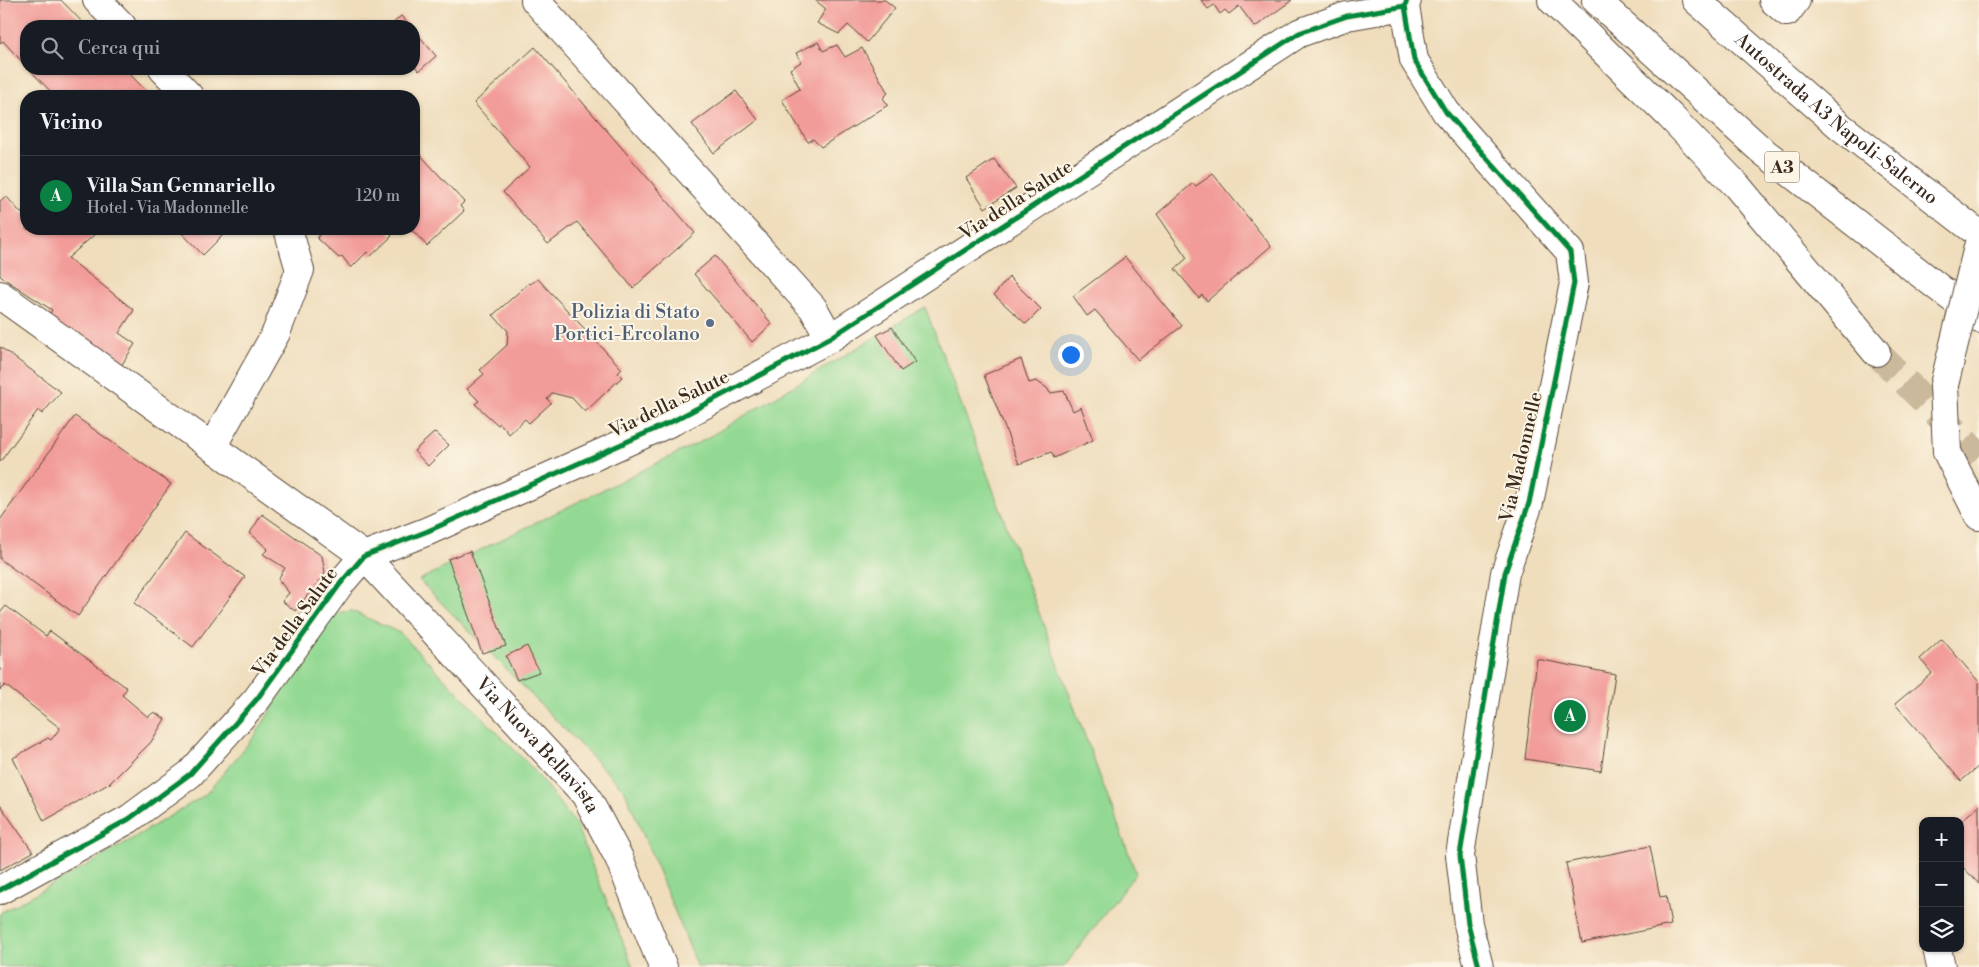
<!DOCTYPE html>
<html lang="it">
<head>
<meta charset="utf-8">
<style>
  body { margin:0; font-family:"Libre Bodoni",serif; background:#20242c; color:#f1f3f6 }
  .controls { position:absolute; right:15px; bottom:15px; display:grid; overflow:hidden; border-radius:10px; box-shadow:0 1px 4px #0004 }
  .controls button { width:45px; height:45px; display:grid; place-items:center; padding:0; border:0; border-bottom:1px solid #363941; background:#171b24; color:#f1f3f6; font:25px sans-serif }
  .you { position:absolute; left:1070px; top:354px; width:18px; height:18px; margin:-12px; border:4px solid #fff; border-radius:50%; background:#1a73e8; box-shadow:0 0 0 8px #1a73e833 }
  .badge { display:grid; place-items:center; width:32px; height:32px; border-radius:50%; background:#0b8043; color:#fff; font-size:16px; font-weight:700 }
  .pin { position:absolute; translate:-50% -50%; border:2px solid #fff; box-shadow:0 1px 5px #0006 }
  .list { margin:0; padding:0; list-style:none }
  h2 { display:flex; justify-content:space-between; align-items:center; height:65px; margin:0; padding:0 20px; font-size:21px }
  h2 small { font-size:16px; font-weight:400; color:#9ea1a6 }
  .list li { display:grid; grid-template-columns:32px 1fr auto; gap:15px; align-items:center; box-sizing:border-box; height:80px; padding:0 20px; border-top:1px solid #363941 }
  .list b { display:block; font-size:19px; white-space:nowrap }
  .list p { margin:0; font-size:16px; white-space:nowrap; color:#9ea1a6 }
  .list em { font-size:16px; font-style:normal; color:#9ea1a6 }
  .icon { flex:none; width:28px; height:28px; fill:none; stroke:currentColor; stroke-width:2; stroke-linecap:round; stroke-linejoin:round }
  .map { position:relative; flex:none; width:1979px; height:967px; overflow:hidden }
  .search { position:absolute; background:#171b24; box-shadow:0 1px 4px #0004; left:20px; top:20px; width:400px; height:55px; display:flex; align-items:center; gap:12px; box-sizing:border-box; padding:0 18px; border-radius:20px; color:#9ea1a6; font-size:19px }
  .panel { position:absolute; background:#171b24; box-shadow:0 1px 4px #0004; left:20px; top:90px; width:400px; height:145px; border-radius:20px }
  .map>svg:first-child { display:block }
  .green { fill:#93d993; stroke:#678258 }
  .building { fill:#f29c9a }
  .lines { fill:none; stroke-linecap:round; stroke-linejoin:round }
  .motorway-tunnel { stroke:#cbb99c; stroke-width:28; stroke-dasharray:28 14; stroke-linecap:butt }
  .minor-casing { stroke:#564536; stroke-width:30 }
  .motorway-casing { stroke:#564536; stroke-width:30 }
  .minor { stroke:#fff; stroke-width:28 }
  .motorway { stroke:#fff; stroke-width:28 }
  .motorway-bridge-casing { stroke:#564536; stroke-width:30; stroke-linecap:butt }
  .motorway-bridge { stroke:#fff; stroke-width:28 }
  .cycleway-casing { stroke:#fcf5e5; stroke-width:8 }
  .cycleway { stroke:#00873e; stroke-width:5 }
  .service-dot { fill:#5c6f8a; stroke:#fcf5e5; stroke-width:2 }
  .labels { text-anchor:middle; dominant-baseline:central; stroke-width:4; stroke-linejoin:round; paint-order:stroke }
  .shield { fill:#fcf5e5; stroke:#75675a; stroke-width:1 }
  .shield-label { font-size:18px; font-weight:bold; fill:#3b2a1e }
  .street-label { font-size:19px; fill:#3b2a1e; stroke:#fcf5e5 }
  .service-label { font-size:19px; fill:#4e5e75; stroke:#fcf5e5; text-anchor:end }
</style>
</head>
<body>
<div class="map">
<svg width="1979" height="967" viewBox="0 0 1979 967">
  <rect width="100%" height="100%" fill="#fcf5e5"/>
  <filter id="ink" filterUnits="userSpaceOnUse"><feTurbulence type="fractalNoise" baseFrequency=".02" numOctaves="2"/><feDisplacementMap in="SourceGraphic" scale="10" xChannelSelector="R" yChannelSelector="G"/><feConvolveMatrix kernelMatrix="1 2 1 2 8 2 1 2 1" color-interpolation-filters="sRGB"/></filter>
  <filter id="wash" filterUnits="userSpaceOnUse"><feTurbulence type="fractalNoise" baseFrequency=".0096" numOctaves="4" result="noise"/><feDisplacementMap in="SourceGraphic" scale="20" xChannelSelector="R" yChannelSelector="G"/><feGaussianBlur stdDeviation="1.12" result="paint"/><feColorMatrix in="noise" values="0 0 0 0 0 0 0 0 0 0 0 0 0 0 0 0 0 1.4 0 .05"/><feComposite in="paint" operator="in"/></filter>
  <g filter="url(#wash)">
    <rect width="100%" height="100%" fill="#efddbc"/>
    <g class="green">
      <polygon points="925,307 1136,873 1064,967 698,967 625,791 419,580 704,440"/>
      <polygon points="352,611 400,633 534,770 576,825 633,967 0,967 0,913 95,861 205,795 254,737 332,613"/>
    </g>
    <g id="blocks">
      <g class="building">
        <polygon points="0,0 61,0 86,26 26,26 26,66 3,41 0,43"/>
        <polygon points="815,0 885,0 895,8 867,42 848,25 839,34 817,23 826,9"/>
        <polygon points="1201,0 1292,0 1255,27 1239,6 1229,14 1225,10 1220,14 1214,5 1208,9"/>
        <polygon points="401,16 410,26 390,26"/>
        <polygon points="414,30 436,56 419,71 414,65"/>
        <polygon points="818,42 823,51 837,45 845,57 862,48 888,93 883,98 888,105 821,147 813,139 808,142 782,100 800,89 790,69 801,62 796,53"/>
        <polygon points="535,47 695,233 633,288 577,222 548,244 503,192 530,167 474,103"/>
        <polygon points="29,69 125,69 151,96 55,96"/>
        <polygon points="736,91 758,120 714,153 692,124"/>
        <polygon points="414,148 464,202 460,206 464,211 427,246 414,232 406,229 414,229"/>
        <polygon points="994,159 1016,188 985,208 966,178"/>
        <polygon points="1213,174 1271,246 1207,301 1202,295 1199,298 1175,269 1187,258 1157,214 1193,183 1196,186"/>
        <polygon points="6,196 20,212 26,215 26,229 91,229 95,234 68,258 134,310 119,333 135,344 119,369 48,317 52,310 0,276 0,201"/>
        <polygon points="178,229 229,229 203,255"/>
        <polygon points="315,229 391,229 388,232 392,236 371,256 367,252 351,268 342,256 339,258 317,238 320,234"/>
        <polygon points="715,256 772,324 752,342 694,274"/>
        <polygon points="1125,257 1182,326 1138,360 1095,310 1087,316 1073,296"/>
        <polygon points="1009,277 1041,309 1026,324 994,295"/>
        <polygon points="538,279 622,369 618,373 622,377 585,412 572,398 552,393 547,399 551,403 529,423 525,419 509,434 500,423 498,425 475,404 479,401 467,389 484,374 480,370 507,345 508,331 493,315 529,283 530,284"/>
        <polygon points="892,327 915,362 901,371 877,335"/>
        <polygon points="0,347 61,392 42,414 38,410 0,462"/>
        <polygon points="1021,359 1029,383 1036,381 1047,388 1050,393 1064,391 1073,411 1081,407 1093,440 1054,458 1051,452 1019,464 984,375"/>
        <polygon points="75,416 171,484 78,616 0,559 0,520"/>
        <polygon points="435,432 449,445 428,466 414,451"/>
        <polygon points="262,514 322,556 325,573 295,611 282,601 289,593 278,579 285,568 263,554 268,549 250,533"/>
        <polygon points="185,533 245,577 193,647 134,603"/>
        <polygon points="470,551 506,646 482,653 448,559"/>
        <polygon points="6,606 46,636 50,631 127,688 122,695 148,717 154,712 165,719 151,742 110,783 44,821 13,758 48,738 51,740 60,728 5,685 0,690 0,613"/>
        <polygon points="1942,639 1979,682 1979,766 1961,781 1895,704 1932,673 1920,659"/>
        <polygon points="527,646 539,672 517,680 506,656"/>
        <polygon points="1537,659 1615,674 1601,771 1525,759"/>
        <polygon points="0,805 33,852 0,870"/>
        <polygon points="1979,805 1979,884 1960,864 1960,822"/>
        <polygon points="1650,846 1660,897 1666,896 1671,925 1582,943 1566,863"/>
      </g>
    </g>
  </g>
  <g filter="url(#ink)">
    <use href="#blocks" fill-opacity="0" stroke="#564536" stroke-width="1"/>
    <g class="lines">
      <polyline class="motorway-tunnel" points="1876,352 1979,456"/>
      <g class="minor-casing">
        <g id="minor">
          <polyline points="97,0 122,26"/>
          <polyline points="535,0 813,308 830,338"/>
          <polyline points="1407,0 1405,6 1414,60 1446,112 1570,252 1574,283 1529,503 1505,573 1460,855 1468,924 1479,967"/>
          <polyline points="1773,0 1787,12 1796,0"/>
          <polyline points="163,69 189,96"/>
          <path id="s1" d="M0,295l364,261 221,238 34,64 44,109"/>
          <polyline points="212,447 276,333 300,270 288,229"/>
          <polyline points="0,890 129,819 190,774 257,699 340,584 364,556 428,531 673,421 830,338 1299,33 1347,16 1405,6"/>
          <polyline points="1937,948 1941,967"/>
        </g>
      </g>
      <g class="motorway-casing">
        <g id="motorway">
          <polyline points="1552,0 1670,116 1737,186 1876,352"/>
          <polyline points="1596,0 1760,149 1979,319"/>
          <path id="s2" d="M1696,0l145,127 138,107"/>
          <polyline points="1944,385 1947,452 1979,516"/>
        </g>
      </g>
      <use href="#minor" class="minor"/>
      <use href="#motorway" class="motorway"/>
      <g class="motorway-bridge-casing">
        <polyline id="motorway-bridge" points="1944,385 1979,243"/>
      </g>
      <use href="#motorway-bridge" class="motorway-bridge"/>
      <g class="cycleway-casing">
        <g id="cycleway">
          <polyline points="1407,0 1405,6 1414,60 1446,112 1570,252 1574,283 1529,503 1505,573 1460,855 1468,924 1479,967"/>
          <polyline points="0,890 129,819 190,774 257,699 340,584 364,556 428,531 673,421 830,338 1299,33 1347,16 1405,6"/>
        </g>
      </g>
      <use href="#cycleway" class="cycleway"/>
    </g>
  </g>
  <circle class="service-dot" cx="710" cy="323" r="5"/>
  <g class="labels">
    <rect class="shield" x="1764.5" y="151.5" width="35" height="31" rx="4"/>
    <g class="shield-label">
      <text x="1782" y="167">A3</text>
    </g>
    <g class="street-label">
      <text stroke="none"><textPath href="#s2" startOffset="184">Autostrada A3 Napoli-Salerno</textPath></text>
      <text transform="translate(1016 200) rotate(-33)">Via della Salute</text>
      <text transform="translate(669 404) rotate(-26)">Via della Salute</text>
      <text transform="translate(1521 457) rotate(-77)">Via Madonnelle</text>
      <text transform="translate(295 622) rotate(-54)">Via della Salute</text>
      <text stroke="none"><textPath href="#s1" startOffset="705">Via Nuova Bellavista</textPath></text>
    </g>
    <g class="service-label">
      <text x="700" y="312">Polizia di Stato<tspan x="700" dy="22">Portici-Ercolano</tspan></text>
    </g>
  </g>
</svg>
<div class="controls">
<button>+</button>
<button>−</button>
<button><svg class="icon" aria-label="layers" viewBox="0 0 24 24"><path d="M12 4l9 5-9 5-9-5zM3 14l9 5 9-5"/></svg></button>
</div>
<div class="you"></div>
<div class="pin badge" style="left:1570px;top:716px">A</div>
<div class="search"><svg class="icon" aria-label="search" viewBox="0 0 24 24"><circle cx="10" cy="10" r="6"/><path d="M15 15l6 6"/></svg>Cerca qui</div>
<section class="panel">
<h2>Vicino<small></small></h2>
<ul class="list">
<li><span class="badge">A</span><div><b>Villa San Gennariello</b><p>Hotel · Via Madonnelle</p></div><em>120 m</em></li>
</ul>
</section>
</div>
</body>
</html>
